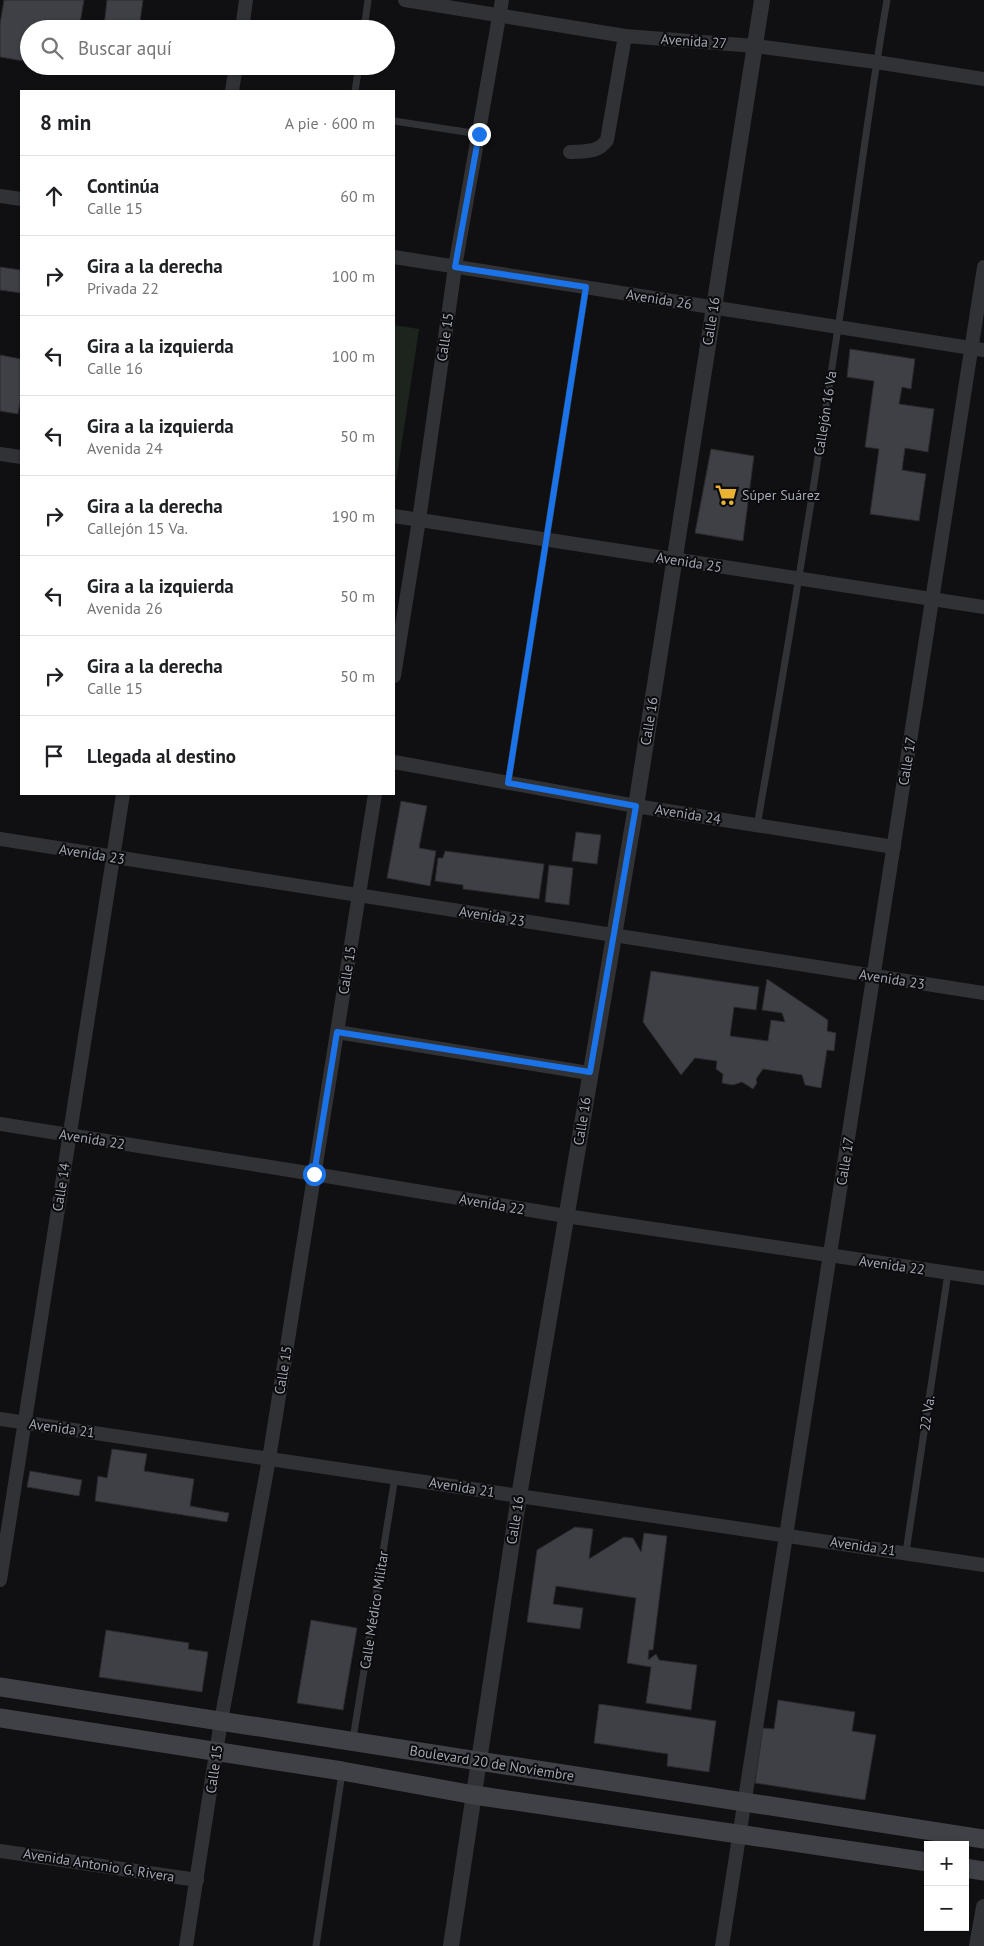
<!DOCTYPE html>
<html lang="es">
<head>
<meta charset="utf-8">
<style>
  body { margin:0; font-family:"PT Sans",sans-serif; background:#f2f2f2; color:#202124 }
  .controls { position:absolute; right:15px; bottom:15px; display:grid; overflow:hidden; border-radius:0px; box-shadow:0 1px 4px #0004 }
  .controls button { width:45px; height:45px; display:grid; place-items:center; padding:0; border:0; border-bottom:1px solid #e0e0e0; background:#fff; color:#202124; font:25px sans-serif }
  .stop { position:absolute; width:15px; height:15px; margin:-11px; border:4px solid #1a73e8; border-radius:50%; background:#fff }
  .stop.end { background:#1a73e8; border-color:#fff; box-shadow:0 1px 5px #0008 }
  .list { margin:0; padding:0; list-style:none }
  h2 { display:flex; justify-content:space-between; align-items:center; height:65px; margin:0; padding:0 20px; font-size:21px }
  h2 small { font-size:16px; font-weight:400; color:#757577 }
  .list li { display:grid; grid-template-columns:32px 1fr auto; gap:15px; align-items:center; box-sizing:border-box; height:80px; padding:0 20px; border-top:1px solid #e0e0e0 }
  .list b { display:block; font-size:19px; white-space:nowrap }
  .list p { margin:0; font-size:16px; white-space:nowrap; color:#757577 }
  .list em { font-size:16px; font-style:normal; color:#757577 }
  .icon { flex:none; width:28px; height:28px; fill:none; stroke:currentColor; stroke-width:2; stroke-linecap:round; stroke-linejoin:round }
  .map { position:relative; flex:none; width:984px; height:1946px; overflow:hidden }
  .search { position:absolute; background:#fff; box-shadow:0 1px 4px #0004; left:20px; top:20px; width:375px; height:55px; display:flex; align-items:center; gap:12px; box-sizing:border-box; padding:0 18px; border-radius:28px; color:#757577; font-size:19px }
  .panel { position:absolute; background:#fff; box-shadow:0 1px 4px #0004; left:20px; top:90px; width:375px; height:705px; border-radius:0px }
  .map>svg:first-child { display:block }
  .green { fill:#1d241e }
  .building { fill:#3f4045; stroke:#2a2a2e }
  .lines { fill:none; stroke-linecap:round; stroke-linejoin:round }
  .service { stroke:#313236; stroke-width:7 }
  .minor { stroke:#313236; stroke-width:14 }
  .tertiary { stroke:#313236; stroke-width:16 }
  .secondary { stroke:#404146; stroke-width:19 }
  .route { stroke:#1a73e8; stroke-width:6 }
  .labels { text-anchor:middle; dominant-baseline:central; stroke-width:4; stroke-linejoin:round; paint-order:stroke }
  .street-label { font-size:14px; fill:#a2a6b2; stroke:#0b0b0d }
  .poi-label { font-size:14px; fill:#a2a6b2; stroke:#0b0b0d; text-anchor:start }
</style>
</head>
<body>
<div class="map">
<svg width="984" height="1946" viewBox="0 0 984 1946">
  <rect width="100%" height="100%" fill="#101012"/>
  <polygon class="green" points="394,325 419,329 396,481 394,480"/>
  <g class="building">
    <polygon points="4,0 84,0 79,29 29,29 29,62 0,57 0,24"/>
    <polygon points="107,0 143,0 139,29 104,26"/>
    <polygon points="50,66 72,66 72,70"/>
    <polygon points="0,267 21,270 21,293 0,290"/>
    <polygon points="850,349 915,359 911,389 902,387 899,404 934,409 928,452 905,448 902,470 926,474 919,521 870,514 879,449 865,447 874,381 847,377"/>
    <polygon points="0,355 21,359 21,397 18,414 0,411"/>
    <polygon points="711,449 754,456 743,541 695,533"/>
    <polygon points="401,801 427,806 419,848 436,851 430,886 387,878"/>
    <polygon points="576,832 601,835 597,864 572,861"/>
    <polygon points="445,851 544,864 539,899 463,889 463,885 435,881 438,858 443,858"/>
    <polygon points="549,865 573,868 569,905 545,902"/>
    <polygon points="651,971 759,987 756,1010 734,1007 730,1036 768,1041 771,1020 785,1022 782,1013 762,1010 767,979 828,1020 827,1031 836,1033 834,1051 827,1050 821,1088 805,1085 802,1075 763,1069 756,1079 757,1083 753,1089 742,1082 733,1085 722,1083 723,1074 716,1069 717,1061 695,1058 681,1075 643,1022"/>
    <polygon points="112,1449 147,1454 144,1471 194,1479 190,1506 229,1513 227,1522 95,1501 98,1476 107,1478"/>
    <polygon points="30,1471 82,1480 79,1496 27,1487"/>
    <polygon points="575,1527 593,1529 589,1559 624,1537 633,1538 641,1552 644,1533 667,1536 653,1650 649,1650 648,1660 656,1654 659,1660 697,1665 691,1710 646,1703 651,1667 627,1663 636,1598 556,1586 553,1604 583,1608 580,1629 527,1622 537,1550"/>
    <polygon points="311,1620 357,1628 343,1710 297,1703"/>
    <polygon points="106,1630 189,1643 188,1649 208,1652 202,1692 99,1677"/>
    <polygon points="778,1700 855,1712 852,1731 876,1735 865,1800 755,1783 763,1728 774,1729"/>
    <polygon points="599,1704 716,1721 709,1772 667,1766 668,1754 594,1743"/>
  </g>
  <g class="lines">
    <g class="service">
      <polyline points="364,29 368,0"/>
      <polyline points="355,91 359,66"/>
      <polyline points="394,121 479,134"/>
      <polyline points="508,783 586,287"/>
      <path d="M757,826c29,-166 56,-332 81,-498 17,-109 30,-219 49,-328"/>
      <polyline points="906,1552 948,1273"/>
      <polyline points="353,1739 395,1477"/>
      <polyline points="316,1946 342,1773"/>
    </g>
    <g class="minor">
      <polyline points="405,0 625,36 755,46 876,62 984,79"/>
      <polyline points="242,29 246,0"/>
      <polyline points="232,91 236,66"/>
      <path d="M570,152c15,-1 28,1 37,-12l18,-104"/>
      <polyline points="0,196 21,199"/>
      <polyline points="394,257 984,350"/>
      <polyline points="0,454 21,457"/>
      <polyline points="394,516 984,607"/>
      <polyline points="394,676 419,520 455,267 502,0"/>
      <polyline points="394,762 636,806 894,847"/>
      <polyline points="0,839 984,993"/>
      <polyline points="337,1032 589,1073"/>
      <polyline points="0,1124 314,1174 566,1216 984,1278"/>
      <polyline points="0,1419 984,1565"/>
      <polyline points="0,1580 123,794"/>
      <polyline points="0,1851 197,1880"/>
      <polyline points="186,1946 221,1721 269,1459 375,794"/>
      <polyline points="722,1946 984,267"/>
    </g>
    <g class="tertiary">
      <polyline points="451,1946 519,1496 636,806 762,0"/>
      <polyline points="977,1946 984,1907"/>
    </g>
    <g class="secondary">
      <polyline points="0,1687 984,1839"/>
      <polyline points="0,1718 342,1771 474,1795 928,1862"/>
      <polyline points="965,1868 984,1871"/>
    </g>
  </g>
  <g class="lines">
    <polyline class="route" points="314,1174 337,1032 590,1072 636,806 508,783 586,287 455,267 479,134"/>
  </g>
  <defs>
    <g id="supermarket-bare" transform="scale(1.725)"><path d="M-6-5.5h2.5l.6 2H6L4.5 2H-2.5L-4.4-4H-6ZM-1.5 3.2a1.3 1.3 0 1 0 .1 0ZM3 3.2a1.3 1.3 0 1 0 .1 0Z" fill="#e9b331" stroke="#0b0b0d" stroke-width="2.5" paint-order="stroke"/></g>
  </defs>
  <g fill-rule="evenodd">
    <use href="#supermarket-bare" x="726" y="495"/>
  </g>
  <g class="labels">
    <g class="street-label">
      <text transform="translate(694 41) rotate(4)">Avenida 27</text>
      <text transform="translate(659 299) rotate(9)">Avenida 26</text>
      <text transform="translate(711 321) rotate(-81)">Calle 16</text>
      <text transform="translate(445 337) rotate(-82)">Calle 15</text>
      <text transform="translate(825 413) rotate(-81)">Callejón 16 Va</text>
      <text transform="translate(689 562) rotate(9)">Avenida 25</text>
      <text transform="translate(649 721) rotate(-81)">Calle 16</text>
      <text transform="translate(907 761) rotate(-81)">Calle 17</text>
      <text transform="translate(688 814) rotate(9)">Avenida 24</text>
      <text transform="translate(92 854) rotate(9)">Avenida 23</text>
      <text transform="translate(492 916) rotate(9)">Avenida 23</text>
      <text transform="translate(347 970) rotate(-81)">Calle 15</text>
      <text transform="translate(892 979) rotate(9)">Avenida 23</text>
      <text transform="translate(582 1121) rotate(-81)">Calle 16</text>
      <text transform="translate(92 1139) rotate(9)">Avenida 22</text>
      <text transform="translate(845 1161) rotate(-81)">Calle 17</text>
      <text transform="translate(61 1187) rotate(-81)">Calle 14</text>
      <text transform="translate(492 1204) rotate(10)">Avenida 22</text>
      <text transform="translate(892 1265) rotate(8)">Avenida 22</text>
      <text transform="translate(283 1370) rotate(-81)">Calle 15</text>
      <text transform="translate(927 1413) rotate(-81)">22 Va.</text>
      <text transform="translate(62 1428) rotate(8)">Avenida 21</text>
      <text transform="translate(462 1487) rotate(9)">Avenida 21</text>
      <text transform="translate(515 1520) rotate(-81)">Calle 16</text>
      <text transform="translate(863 1546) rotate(8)">Avenida 21</text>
      <text transform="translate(374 1610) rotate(-81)">Calle Médico Militar</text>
      <text transform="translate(492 1763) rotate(9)">Boulevard 20 de Noviembre</text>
      <text transform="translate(214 1769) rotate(-82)">Calle 15</text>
      <text transform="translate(99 1865) rotate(9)">Avenida Antonio G. Rivera</text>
    </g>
    <g class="poi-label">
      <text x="742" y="495">Súper Suárez</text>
    </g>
  </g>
</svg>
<div class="controls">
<button>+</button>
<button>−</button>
</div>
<div class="stop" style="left:314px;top:1174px"></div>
<div class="stop end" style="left:479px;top:134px"></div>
<div class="search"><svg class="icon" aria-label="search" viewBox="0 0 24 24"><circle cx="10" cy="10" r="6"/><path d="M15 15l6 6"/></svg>Buscar aquí</div>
<section class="panel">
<h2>8 min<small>A pie · 600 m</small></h2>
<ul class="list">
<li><svg class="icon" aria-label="ahead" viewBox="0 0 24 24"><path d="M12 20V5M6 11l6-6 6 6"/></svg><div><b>Continúa</b><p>Calle 15</p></div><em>60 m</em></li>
<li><svg class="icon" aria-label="right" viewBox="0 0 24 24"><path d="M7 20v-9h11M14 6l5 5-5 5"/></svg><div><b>Gira a la derecha</b><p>Privada 22</p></div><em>100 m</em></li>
<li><svg class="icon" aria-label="left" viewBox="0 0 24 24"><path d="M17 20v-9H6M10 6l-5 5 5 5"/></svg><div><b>Gira a la izquierda</b><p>Calle 16</p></div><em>100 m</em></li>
<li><svg class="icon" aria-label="left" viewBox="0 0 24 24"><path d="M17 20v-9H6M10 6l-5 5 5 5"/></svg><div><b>Gira a la izquierda</b><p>Avenida 24</p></div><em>50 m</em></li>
<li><svg class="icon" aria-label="right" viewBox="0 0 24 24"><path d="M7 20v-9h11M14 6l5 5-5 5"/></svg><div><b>Gira a la derecha</b><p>Callejón 15 Va.</p></div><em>190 m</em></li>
<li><svg class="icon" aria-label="left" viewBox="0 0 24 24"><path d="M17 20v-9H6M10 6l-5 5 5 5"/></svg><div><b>Gira a la izquierda</b><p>Avenida 26</p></div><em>50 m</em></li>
<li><svg class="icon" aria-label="right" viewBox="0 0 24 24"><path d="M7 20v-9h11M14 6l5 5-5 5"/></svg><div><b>Gira a la derecha</b><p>Calle 15</p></div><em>50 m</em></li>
<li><svg class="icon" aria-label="arrive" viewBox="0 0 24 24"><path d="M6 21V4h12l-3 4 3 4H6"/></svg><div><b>Llegada al destino</b></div></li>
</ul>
</section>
</div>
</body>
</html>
